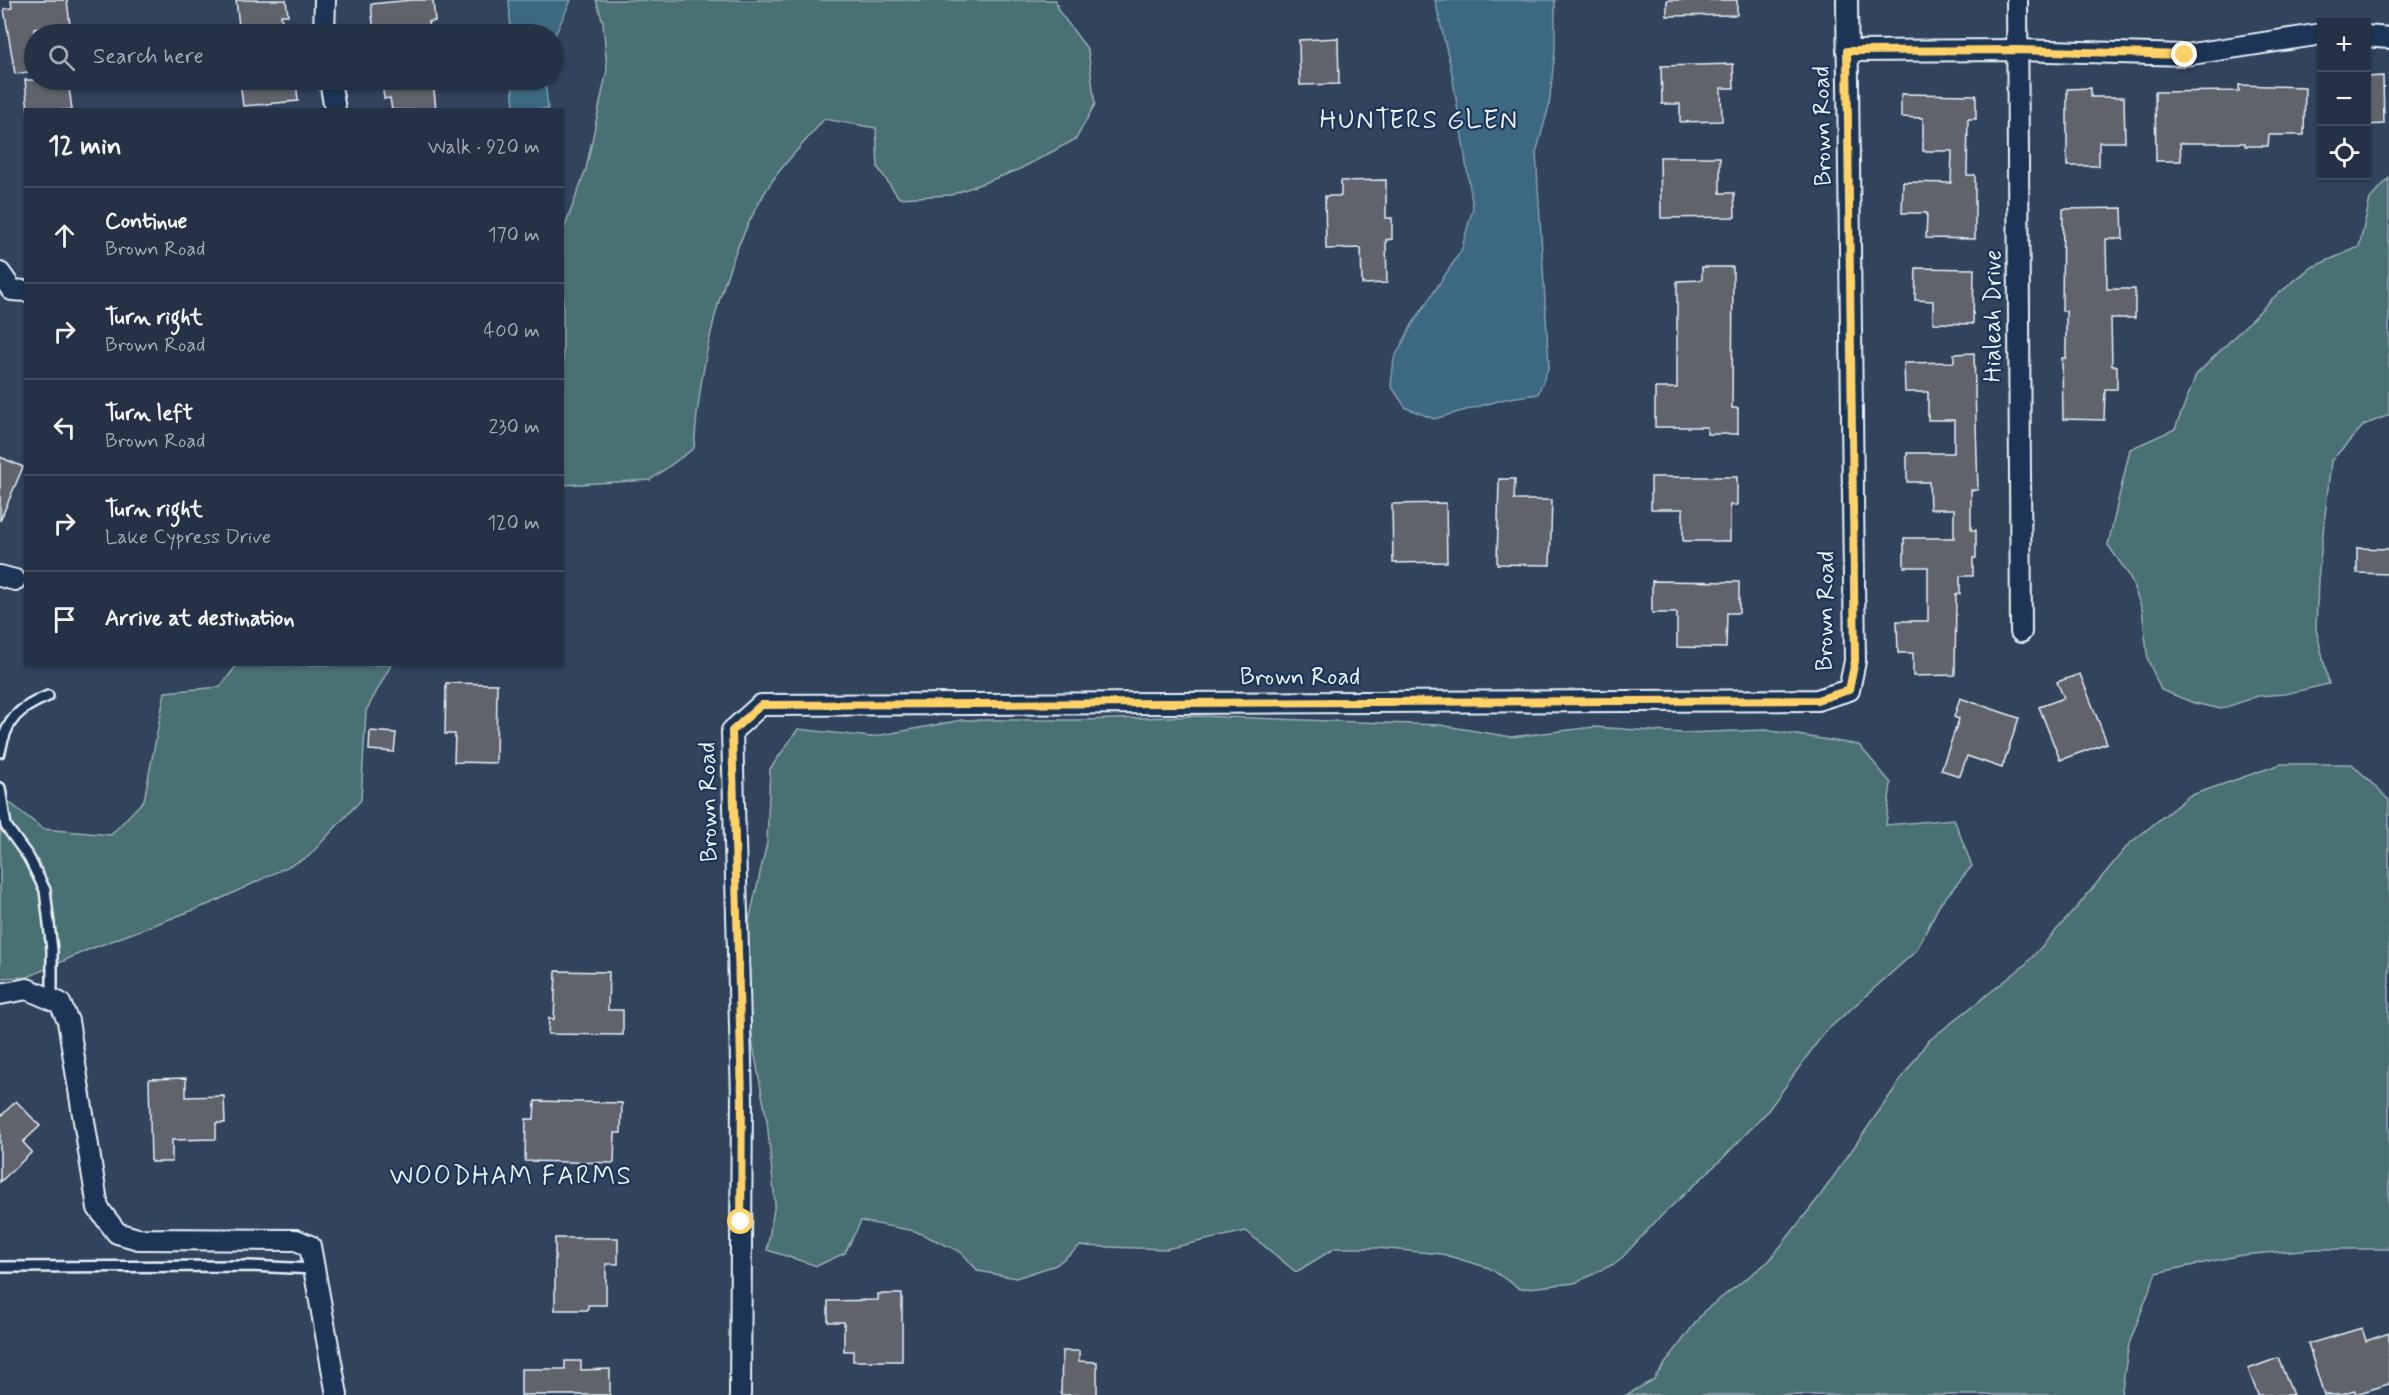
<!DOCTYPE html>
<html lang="en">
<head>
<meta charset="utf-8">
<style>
  body { margin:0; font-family:Mynerve,sans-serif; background:#2d3a4d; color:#f1f3f6 }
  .controls { position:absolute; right:18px; top:18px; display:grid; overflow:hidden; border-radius:0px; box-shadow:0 2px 4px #0004 }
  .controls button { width:54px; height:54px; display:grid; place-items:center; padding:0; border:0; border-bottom:2px solid #424d5f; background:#253246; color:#f1f3f6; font:30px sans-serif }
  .stop { position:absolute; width:18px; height:18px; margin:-14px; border:4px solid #ffd166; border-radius:50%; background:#fff }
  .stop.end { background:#ffd166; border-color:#fff; box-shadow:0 2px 6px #0008 }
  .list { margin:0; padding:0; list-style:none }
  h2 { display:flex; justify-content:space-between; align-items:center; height:78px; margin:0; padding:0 24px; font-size:26px }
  h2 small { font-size:20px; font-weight:400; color:#a3aab3 }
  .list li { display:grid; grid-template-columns:39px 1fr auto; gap:18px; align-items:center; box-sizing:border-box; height:96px; padding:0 24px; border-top:2px solid #424d5f }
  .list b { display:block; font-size:22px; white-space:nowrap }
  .list p { margin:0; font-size:20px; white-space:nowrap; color:#a3aab3 }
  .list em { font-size:20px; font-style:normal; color:#a3aab3 }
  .icon { flex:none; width:33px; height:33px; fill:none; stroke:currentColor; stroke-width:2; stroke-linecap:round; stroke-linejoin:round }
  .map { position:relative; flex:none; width:2389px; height:1395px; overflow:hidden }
  .search { position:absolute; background:#253246; box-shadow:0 2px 4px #0004; left:24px; top:24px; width:540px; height:66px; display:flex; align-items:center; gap:15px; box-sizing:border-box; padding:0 21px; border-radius:33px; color:#a3aab3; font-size:22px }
  .panel { position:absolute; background:#253246; box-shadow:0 2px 4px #0004; left:24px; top:108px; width:540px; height:558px; border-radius:0px }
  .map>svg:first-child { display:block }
  .green { fill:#4a6f72; stroke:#99b0b5; stroke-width:1.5 }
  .water { fill:#3c6882; stroke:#819fb1; stroke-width:1.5 }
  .building { fill:#61646c; stroke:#e8f1f8; stroke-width:1.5 }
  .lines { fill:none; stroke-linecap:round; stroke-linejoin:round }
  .service-casing { stroke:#e8f1f8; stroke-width:14 }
  .minor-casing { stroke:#e8f1f8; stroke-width:24 }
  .service { stroke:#1d3557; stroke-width:9 }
  .minor { stroke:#1d3557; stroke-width:20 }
  .route { stroke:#ffd166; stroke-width:8 }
  .labels { text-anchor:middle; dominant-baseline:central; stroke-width:4.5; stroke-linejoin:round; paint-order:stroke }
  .street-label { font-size:24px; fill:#e8f1f8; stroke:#1d3557 }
  .neighbourhood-label { font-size:26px; letter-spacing:1.5px; fill:#e8f1f8; stroke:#1d3557 }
</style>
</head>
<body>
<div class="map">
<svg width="2389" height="1395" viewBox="0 0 2389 1395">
  <rect width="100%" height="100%" fill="#31435d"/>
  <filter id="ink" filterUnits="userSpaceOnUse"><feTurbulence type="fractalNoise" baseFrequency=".0167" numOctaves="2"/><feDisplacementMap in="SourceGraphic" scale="12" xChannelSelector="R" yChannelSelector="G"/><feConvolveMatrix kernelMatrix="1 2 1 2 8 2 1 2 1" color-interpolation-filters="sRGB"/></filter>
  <g filter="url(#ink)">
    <g class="green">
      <path d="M596,0h460l2,10 30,40 7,54 -19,35 -58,31 -67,25 -52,3 -21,-30 -2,-40 -52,-9c-19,24 -45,48 -60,75 -44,75 -64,168 -70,254l-44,32 -87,5v-253l23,-63 21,-99 -4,-48z"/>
      <polygon points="2389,178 2389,415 2364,425 2331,461 2318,579 2316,629 2329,684 2285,694 2258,696 2221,709 2194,703 2161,690 2148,660 2142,609 2129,575 2108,545 2130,449 2175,429 2196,375 2272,299 2310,268 2359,247 2370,199"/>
      <polygon points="237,665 391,665 366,711 361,800 308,857 212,903 85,951 28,977 0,978 0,795 43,829 111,835 144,800 165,692 220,687"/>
      <polygon points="1197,716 1440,725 1511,737 1594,727 1683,733 1766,730 1859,745 1891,783 1886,825 1954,819 1972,866 1940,904 1916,951 1824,1033 1767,1112 1723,1158 1659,1218 1618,1262 1575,1283 1520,1289 1489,1268 1442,1254 1377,1248 1335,1248 1296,1272 1246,1231 1166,1249 1080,1246 1056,1265 1016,1278 978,1271 961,1252 915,1231 861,1221 845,1253 817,1266 767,1250 775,1203 767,1121 752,1040 745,938 767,843 770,769 798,729 871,737 962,720 1084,720"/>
      <polygon points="2281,764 2352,764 2389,800 2389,1249 2314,1249 2242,1255 2156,1273 2129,1344 2121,1395 1626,1395 1653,1380 1704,1311 1769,1261 1820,1196 1927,1042 2025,965 2078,906 2129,844 2189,796"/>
    </g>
    <g class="water">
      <polygon points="509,0 571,0 554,37 554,34 511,34"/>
      <polygon points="1435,0 1555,0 1555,51 1549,106 1536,153 1549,366 1538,394 1509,398 1434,419 1406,408 1391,386 1394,359 1412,325 1461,251 1473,208 1452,73"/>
      <polygon points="512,80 545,80 548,109 514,109"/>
    </g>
    <g class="building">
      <polygon points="11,0 67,0 70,25 34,29 34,71 15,74 4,9 12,8"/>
      <polygon points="236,0 286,0 288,15 281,15 284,34 240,34"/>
      <polygon points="412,0 433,0 435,21 428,22 430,34 374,33 371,4"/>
      <polygon points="1667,0 1737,0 1737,15 1667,16"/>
      <polygon points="1338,38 1339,84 1300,85 1299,40"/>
      <polygon points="1733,64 1734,88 1721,88 1722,121 1680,122 1680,104 1662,104 1661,66"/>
      <polygon points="2383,76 2384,124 2367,125 2367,77"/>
      <polygon points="25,80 68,80 72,110 28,110"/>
      <polygon points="240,80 296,80 298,101 243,106"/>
      <polygon points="382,80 433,80 436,110 392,110 390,98 384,99"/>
      <polygon points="2239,85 2305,87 2304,135 2269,135 2268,146 2245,146 2245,143 2180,143 2181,161 2156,161 2155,92 2239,91"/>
      <polygon points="2091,88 2091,97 2124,97 2125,142 2099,142 2099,166 2067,166 2067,89"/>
      <polygon points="1901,94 1976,95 1976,119 1968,119 1967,175 1975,175 1975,239 1926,238 1927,213 1902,213 1903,182 1951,183 1952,151 1923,151 1923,118 1901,117"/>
      <polygon points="1660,157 1720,157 1720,193 1734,193 1735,217 1661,218"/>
      <polygon points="1386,180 1386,218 1392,218 1392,239 1386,240 1387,283 1362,284 1361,248 1326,249 1325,196 1341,196 1341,181"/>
      <polygon points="2122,208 2123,239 2106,239 2107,289 2135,289 2135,318 2111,318 2112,366 2117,366 2117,389 2105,389 2104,420 2063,419 2062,358 2066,358 2066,311 2062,311 2063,209"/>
      <polygon points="1702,267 1733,267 1732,408 1738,408 1738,434 1707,434 1707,427 1655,427 1655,388 1677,388 1677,281 1702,280"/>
      <polygon points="1916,268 1974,269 1973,324 1933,323 1933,301 1915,300"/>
      <polygon points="1974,353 1978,490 1971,490 1971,530 1976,530 1976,558 1973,558 1973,576 1960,576 1960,594 1956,594 1955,675 1913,676 1913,653 1898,653 1897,621 1928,621 1928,567 1904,567 1904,538 1954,538 1954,509 1930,509 1929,482 1907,482 1907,453 1954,453 1954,420 1928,420 1928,392 1905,392 1904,363 1954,362 1954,354"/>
      <polygon points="0,457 23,467 0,521"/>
      <polygon points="1651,477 1737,477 1737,505 1730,505 1730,541 1683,541 1683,509 1651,509"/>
      <polygon points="1499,479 1515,479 1514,500 1552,500 1550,565 1497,564"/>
      <polygon points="1446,503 1447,562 1393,563 1392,504"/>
      <polygon points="2357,548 2389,549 2389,574 2357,573"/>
      <polygon points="1652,581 1739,582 1739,613 1727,613 1726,648 1677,647 1677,613 1652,613"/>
      <polygon points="2080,674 2107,743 2060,760 2039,707 2064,698 2057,682"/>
      <polygon points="446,683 497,684 496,763 454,762 455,734 445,734"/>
      <polygon points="1960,698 2019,718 2002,768 1967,756 1960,776 1941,770 1959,719 1954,717"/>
      <polygon points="370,731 396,733 394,752 369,750"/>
      <polygon points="556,971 609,972 608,1010 623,1010 623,1035 548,1034 549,1018 554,1019"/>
      <polygon points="186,1078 186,1097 224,1096 225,1123 216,1123 216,1139 172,1140 172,1162 151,1162 149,1079"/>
      <polygon points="16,1101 40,1126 23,1142 32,1152 0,1182 0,1117"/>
      <polygon points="535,1101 622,1103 621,1133 615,1133 614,1163 525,1161 526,1119 534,1119"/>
      <polygon points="555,1238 618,1238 618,1264 606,1264 606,1305 588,1305 588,1310 555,1310"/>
      <polygon points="878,1294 902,1294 902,1361 853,1361 853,1351 844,1351 844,1322 828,1322 828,1301 878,1300"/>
      <polygon points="2362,1328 2366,1341 2389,1333 2389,1384 2356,1394 2355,1391 2341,1395 2324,1395 2308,1344"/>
      <polygon points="1062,1351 1079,1351 1079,1361 1097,1362 1097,1395 1061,1395"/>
      <polygon points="2278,1358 2293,1395 2258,1395 2248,1369"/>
      <polygon points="565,1361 581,1361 581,1370 610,1369 610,1395 521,1395 521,1369 565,1369"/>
    </g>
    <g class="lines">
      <g class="service-casing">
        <g id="service">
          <path d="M0,752c6,-33 19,-44 48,-56"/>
          <polyline points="0,788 6,826 29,858 45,890 52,950 52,1000"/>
          <polyline points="0,1267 249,1266 314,1269"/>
        </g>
      </g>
      <g class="minor-casing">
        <g id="minor">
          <polyline points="2017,0 2021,632"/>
          <polyline points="324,34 325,0"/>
          <polyline points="2366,36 2389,38"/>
          <polyline points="1847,51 2017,50 2185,55 2322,34"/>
          <polyline points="330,80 335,110"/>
          <polyline points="0,273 12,290 26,291"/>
          <polyline points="0,576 15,580"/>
          <polyline points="0,994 27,989 60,1003 68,1021 98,1208 117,1233 138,1239 296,1240 310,1246 337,1395"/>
          <polyline points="740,1395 742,1099 732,731 761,705 1817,700 1849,690 1855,661 1847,0"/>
        </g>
      </g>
      <use href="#service" class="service"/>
      <use href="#minor" class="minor"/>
    </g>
  </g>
  <g class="lines" filter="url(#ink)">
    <polyline class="route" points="741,1222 742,1099 732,731 761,705 1817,700 1849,690 1855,661 1847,51 2017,50 2185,55"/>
  </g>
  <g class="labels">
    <g class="street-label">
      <text transform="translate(1823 126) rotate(-91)">Brown Road</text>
      <text transform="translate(1993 316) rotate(-90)">Hialeah Drive</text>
      <text transform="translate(1826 611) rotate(-89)">Brown Road</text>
      <text x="1300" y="677">Brown Road</text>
      <text transform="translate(709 802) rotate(-91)">Brown Road</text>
    </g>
    <g class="neighbourhood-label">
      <text x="1419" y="121">HUNTERS GLEN</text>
      <text x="511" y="1177">WOODHAM FARMS</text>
    </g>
  </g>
</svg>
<div class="controls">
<button>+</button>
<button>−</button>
<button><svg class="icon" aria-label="locate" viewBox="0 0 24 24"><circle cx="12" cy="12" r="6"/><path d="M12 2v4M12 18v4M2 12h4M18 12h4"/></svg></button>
</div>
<div class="stop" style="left:741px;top:1222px"></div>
<div class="stop end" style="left:2185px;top:55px"></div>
<div class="search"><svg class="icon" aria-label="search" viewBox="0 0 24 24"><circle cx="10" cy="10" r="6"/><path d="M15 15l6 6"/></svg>Search here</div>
<section class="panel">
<h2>12 min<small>Walk · 920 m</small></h2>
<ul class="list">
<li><svg class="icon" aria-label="ahead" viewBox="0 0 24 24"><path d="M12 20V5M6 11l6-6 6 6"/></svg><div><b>Continue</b><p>Brown Road</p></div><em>170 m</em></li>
<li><svg class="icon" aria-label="right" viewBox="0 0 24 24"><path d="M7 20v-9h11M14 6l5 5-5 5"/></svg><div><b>Turn right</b><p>Brown Road</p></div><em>400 m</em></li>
<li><svg class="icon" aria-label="left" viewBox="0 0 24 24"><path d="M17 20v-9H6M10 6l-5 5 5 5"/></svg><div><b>Turn left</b><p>Brown Road</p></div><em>230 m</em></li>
<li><svg class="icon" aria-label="right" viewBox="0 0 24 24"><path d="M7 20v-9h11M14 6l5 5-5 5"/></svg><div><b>Turn right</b><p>Lake Cypress Drive</p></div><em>120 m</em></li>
<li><svg class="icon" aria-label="arrive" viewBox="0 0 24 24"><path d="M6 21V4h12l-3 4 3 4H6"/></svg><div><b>Arrive at destination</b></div></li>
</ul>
</section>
</div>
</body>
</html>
